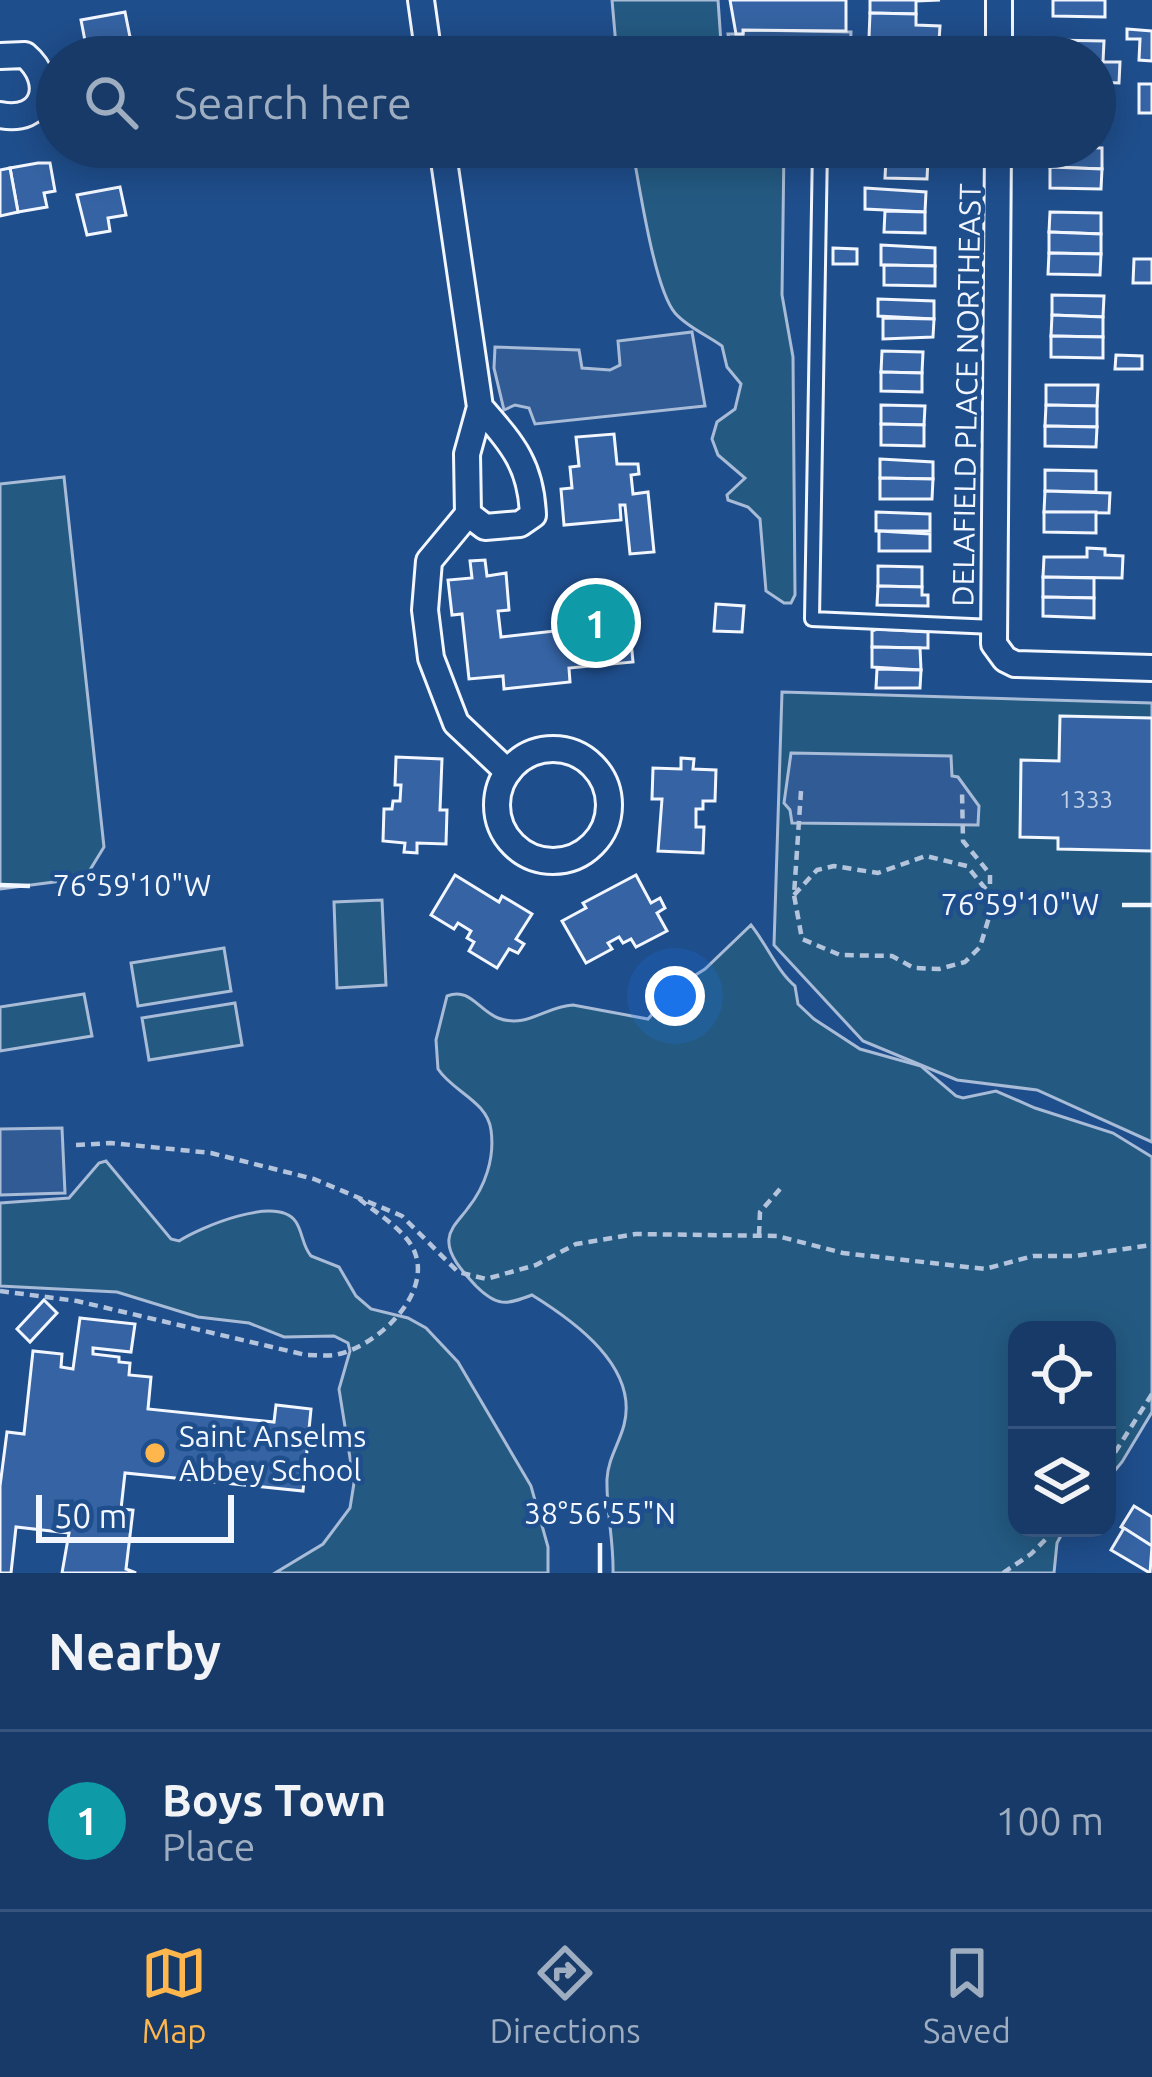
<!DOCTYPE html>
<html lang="en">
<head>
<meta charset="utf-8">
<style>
  body { margin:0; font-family:Ubuntu,sans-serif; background:#244571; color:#f1f3f6 }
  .controls { position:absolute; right:36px; bottom:36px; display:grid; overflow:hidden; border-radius:24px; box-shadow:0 6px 30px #0003 }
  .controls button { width:108px; height:108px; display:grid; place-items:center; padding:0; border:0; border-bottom:3px solid #36547d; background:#173a69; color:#f1f3f6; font:60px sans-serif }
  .scale { position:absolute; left:36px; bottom:30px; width:198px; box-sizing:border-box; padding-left:12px; border:6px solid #f2f6ff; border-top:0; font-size:33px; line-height:42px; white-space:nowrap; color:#f2f6ff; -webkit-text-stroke:9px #1f4e8c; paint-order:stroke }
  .you { position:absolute; left:675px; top:996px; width:42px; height:42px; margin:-30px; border:9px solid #fff; border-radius:50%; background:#1a73e8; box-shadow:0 0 0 18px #1a73e833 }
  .badge { display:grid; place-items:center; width:78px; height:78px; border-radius:50%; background:#ffb74d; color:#fff; font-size:39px; font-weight:700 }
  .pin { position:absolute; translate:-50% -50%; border:6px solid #fff; box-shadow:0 3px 12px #0006 }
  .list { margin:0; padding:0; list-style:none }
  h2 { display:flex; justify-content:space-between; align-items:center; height:156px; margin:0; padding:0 48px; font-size:51px }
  h2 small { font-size:39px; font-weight:400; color:#9eadc0 }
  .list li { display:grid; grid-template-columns:78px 1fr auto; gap:36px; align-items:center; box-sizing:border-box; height:180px; padding:0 48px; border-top:3px solid #36547d }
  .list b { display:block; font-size:45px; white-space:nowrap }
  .list p { margin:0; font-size:39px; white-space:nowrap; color:#9eadc0 }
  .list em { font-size:39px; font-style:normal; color:#9eadc0 }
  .icon { flex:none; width:66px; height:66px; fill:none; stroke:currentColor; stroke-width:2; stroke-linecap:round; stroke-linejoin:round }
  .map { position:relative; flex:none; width:1152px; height:1573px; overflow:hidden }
  .search { position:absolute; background:#173a69; box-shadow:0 6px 30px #0003; left:36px; right:36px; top:36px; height:132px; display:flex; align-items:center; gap:30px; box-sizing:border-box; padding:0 42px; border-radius:66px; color:#9eadc0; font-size:45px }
  .sheet { height:336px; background:#173a69 }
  nav { display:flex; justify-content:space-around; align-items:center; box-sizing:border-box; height:168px; border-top:3px solid #36547d; background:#173a69; font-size:33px; color:#9eadc0 }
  nav a { display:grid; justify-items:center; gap:6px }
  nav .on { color:#ffb74d }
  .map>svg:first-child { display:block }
  .green { fill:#245a82; stroke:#a8bbd7; stroke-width:3 }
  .parking { fill:#305b95; stroke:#a8bbd7; stroke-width:3 }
  .building { fill:#3563a3; stroke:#f2f6ff; stroke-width:3 }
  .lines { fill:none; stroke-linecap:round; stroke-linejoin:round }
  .service-casing { stroke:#f2f6ff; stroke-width:18 }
  .minor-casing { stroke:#f2f6ff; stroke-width:30 }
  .path { stroke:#b3c4dc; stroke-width:4.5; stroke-dasharray:9 6; stroke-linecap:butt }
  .service { stroke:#1f4e8c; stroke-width:12 }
  .minor { stroke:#1f4e8c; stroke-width:24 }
  .ticks { fill:none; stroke:#f2f6ff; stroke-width:4.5 }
  .poi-dot { fill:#ffb74d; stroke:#1f4e8c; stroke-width:4.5 }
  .labels { text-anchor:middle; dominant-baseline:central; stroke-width:9; stroke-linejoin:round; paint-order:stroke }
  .number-label { font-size:24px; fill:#c3d1e8 }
  .street-label { font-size:30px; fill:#f2f6ff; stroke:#1f4e8c }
  .poi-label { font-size:30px; fill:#f2f6ff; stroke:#1f4e8c; text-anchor:start }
  .ticks-label { font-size:30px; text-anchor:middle; fill:#f2f6ff; stroke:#1f4e8c; stroke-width:9; stroke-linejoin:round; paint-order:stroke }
</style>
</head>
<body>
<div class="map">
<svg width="1152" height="1573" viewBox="0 0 1152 1573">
  <rect width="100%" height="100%" fill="#1f4e8c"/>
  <g class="green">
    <polygon points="612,0 718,0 722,57 617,57"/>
    <path d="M632,147h152l-2,148 11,62 2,238 -4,8h-7l-18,-12 -6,-72 -12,-12 -20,-7 -1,-5 18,-17 -27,-23 -6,-16 5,-17 18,-13 6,-25 -14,-17 -5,-21c-15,-11 -35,-19 -47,-33 -21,-25 -36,-130 -43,-166z"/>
    <polygon points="64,477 104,847 85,878 0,889 0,484"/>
    <polygon points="782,692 1152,703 1152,1142 1037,1090 957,1080 863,1041 774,945"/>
    <polygon points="382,900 386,985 337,988 334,902"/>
    <path d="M751,925c16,20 26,46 44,61l3,18 16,15 46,30 61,17 35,30 7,2 33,-7 39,17 78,25 39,24v255l-30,50 -15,18v-150h-90v198h48l-8,15 -3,30h-441c1,-31 -7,-63 -6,-94 1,-20 12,-35 17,-54 15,-58 -50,-104 -92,-130 -26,10 -35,12 -56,-9 -11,-12 -29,-30 -27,-47 1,-12 12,-21 19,-31 17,-21 27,-50 23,-78 -4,-29 -38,-38 -53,-61l-2,-29 11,-44c23,-9 31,14 51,22 29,11 48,-12 75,-13l75,14 27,-31 30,-19z"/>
    <polygon points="224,948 231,991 138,1006 131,963"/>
    <polygon points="84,994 92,1036 0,1051 0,1007"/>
    <polygon points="235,1003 242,1045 149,1060 142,1018"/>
    <path d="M106,1161l65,78 8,2c20,-13 98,-47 117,-19 7,11 6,23 15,34l28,11 17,29 15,13 37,9 18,10 32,34 73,124 17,61v26h-273l48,-29 27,-36 4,-25 -15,-94 11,-38 -2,-8 -14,-7 -50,1 -35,-14 -51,-6 -81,-25 -117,-6v-83l69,-5 30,-35z"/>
  </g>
  <g class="parking">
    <polygon points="744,30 851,32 850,53 840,56 830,53 830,57 731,55 728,34 743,34"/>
    <polygon points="692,332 705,406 535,424 529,408 515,405 504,410 494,368 495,347 579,350 582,368 610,370 620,365 618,341"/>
    <polygon points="791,753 951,756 952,776 958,777 979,806 978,825 792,823 790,810 784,803"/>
    <polygon points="62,1128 65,1193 0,1195 0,1129"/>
  </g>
  <g class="building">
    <polygon points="730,0 846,0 846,31 743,30 743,34 736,34"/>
    <polygon points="870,0 940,0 916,1 916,14 870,13"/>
    <polygon points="1053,0 1105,0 1105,17 1053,16"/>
    <polygon points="125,12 130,37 86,46 81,20"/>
    <polygon points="870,13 916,14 916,25 940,26 939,41 869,38"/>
    <polygon points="1127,29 1152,31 1152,61 1139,60 1140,39 1127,39"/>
    <polygon points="130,37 134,57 88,57 86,46"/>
    <polygon points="1052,40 1104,41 1103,62 1095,61 1095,57 1052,57"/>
    <polygon points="1095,62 1120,62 1119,83 1095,82"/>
    <rect x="1139" y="84" width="13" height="29"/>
    <polygon points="109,147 155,147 156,151 111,159"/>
    <polygon points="865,147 937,147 937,159 865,157"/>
    <polygon points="1050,147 1102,148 1102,169 1050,167"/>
    <polygon points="886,158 928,159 927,179 885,178"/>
    <polygon points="38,163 50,163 55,191 44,193 47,207 18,212 10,168"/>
    <polygon points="1050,167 1102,169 1101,189 1050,188"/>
    <polygon points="10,168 18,212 0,216 0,170"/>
    <polygon points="120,187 126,215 108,218 110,231 87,235 77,195"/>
    <polygon points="865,188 926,192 925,212 865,209"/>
    <polygon points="885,211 925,212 925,233 884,232"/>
    <polygon points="1050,212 1101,213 1101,234 1049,232"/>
    <polygon points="1049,232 1101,234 1101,254 1049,253"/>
    <polygon points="881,245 935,248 935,266 881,265"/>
    <polygon points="833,248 857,249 857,264 833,264"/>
    <polygon points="1049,253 1101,254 1100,275 1048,274"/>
    <polygon points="1134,259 1152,259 1152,283 1133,283"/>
    <polygon points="884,265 935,266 935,286 884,285"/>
    <polygon points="1052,295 1104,296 1103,317 1052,315"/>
    <polygon points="878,299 934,301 934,319 878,316"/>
    <polygon points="1052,315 1103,317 1103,337 1051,336"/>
    <polygon points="883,318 934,319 933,337 883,339"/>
    <polygon points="1051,336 1103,337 1103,358 1051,357"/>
    <polygon points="882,351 923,352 922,373 881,372"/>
    <polygon points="1116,355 1142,356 1142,369 1115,369"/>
    <polygon points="881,372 922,373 922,392 881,391"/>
    <polygon points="1046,385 1098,385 1097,406 1046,405"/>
    <polygon points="881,405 925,406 924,425 881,424"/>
    <polygon points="1046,405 1097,406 1097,427 1045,426"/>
    <polygon points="881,424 924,425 924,446 881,445"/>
    <polygon points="1045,426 1097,427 1096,447 1045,446"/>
    <polygon points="614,434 617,464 638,464 639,474 631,475 633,494 648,492 654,552 630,554 625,505 620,505 621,520 564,525 561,489 572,488 570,467 579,466 576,437"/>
    <polygon points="880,459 933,462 933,479 880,478"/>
    <polygon points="1045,470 1096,471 1096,492 1045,491"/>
    <polygon points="880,478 933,479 932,499 880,499"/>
    <polygon points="1045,491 1110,493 1109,513 1044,512"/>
    <polygon points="876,512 930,514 930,531 876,531"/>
    <polygon points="1044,512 1096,512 1096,533 1044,532"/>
    <polygon points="879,531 930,534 930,551 879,551"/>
    <polygon points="1087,548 1105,549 1105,555 1123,556 1122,578 1043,577 1044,557 1087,557"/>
    <polygon points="485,560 487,576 506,573 509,610 498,611 501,637 564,630 561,607 627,600 633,662 569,668 570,682 504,689 503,676 469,679 462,614 452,615 448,580 472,578 470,561"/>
    <polygon points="878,566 922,567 922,587 878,586"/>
    <polygon points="1043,577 1094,578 1094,598 1043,597"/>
    <polygon points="878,586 922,587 922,595 928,595 928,606 877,605"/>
    <polygon points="1043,597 1094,598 1094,618 1043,616"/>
    <polygon points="716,604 744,606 742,632 714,631"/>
    <polygon points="877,629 928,632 928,648 872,647 872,631"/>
    <polygon points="872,647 920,648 921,670 872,667"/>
    <polygon points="877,669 921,670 920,688 876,688"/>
    <polygon points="1060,716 1152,718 1152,851 1058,849 1058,838 1020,837 1021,760 1059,761"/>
    <polygon points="396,757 442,759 440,810 447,810 446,844 417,843 417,853 404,852 405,843 383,841 384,809 392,809 393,801 400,801 401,785 395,785"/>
    <polygon points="681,758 694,759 693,769 716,770 715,801 703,801 703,809 696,809 696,827 704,827 703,853 658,851 662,799 652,799 653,768 681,769"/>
    <polygon points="455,875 499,902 502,896 532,914 516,939 524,944 518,953 509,949 497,968 469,951 474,942 467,938 471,931 458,923 454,929 431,915"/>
    <polygon points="636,875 651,903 660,898 665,908 657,913 667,931 636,947 631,939 623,943 619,937 608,943 612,949 586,963 562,921 586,908 583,903"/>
    <polygon points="44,1300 57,1313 30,1342 17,1329"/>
    <polygon points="80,1318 135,1324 131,1352 93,1348 93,1354 119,1357 119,1362 130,1363 129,1375 151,1377 148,1409 274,1422 276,1405 311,1409 303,1491 125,1473 121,1509 133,1510 126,1569 136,1573 62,1573 69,1533 16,1527 11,1573 0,1573 0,1486 7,1432 24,1434 33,1351 62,1354 61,1367 73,1369"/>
    <polygon points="1134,1506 1152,1517 1152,1546 1121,1527"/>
    <polygon points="1124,1528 1152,1546 1150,1573 1111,1550"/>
  </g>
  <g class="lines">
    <g class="service-casing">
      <polyline id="service" points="820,147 812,619 994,627"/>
    </g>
    <g class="minor-casing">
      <g id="minor">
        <polyline points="421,0 429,57"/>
        <path d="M0,56l25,-1c32,27 19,69 -25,60"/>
        <polyline points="999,57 999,0"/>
        <path d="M442,147l38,260 -13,47 1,60 17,13 35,-3 13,-9c-2,-51 -21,-71 -53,-108"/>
        <polyline points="998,147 994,644 1005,659 1015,664 1152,668"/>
        <polyline points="468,514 429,561 425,610 431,658 456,723 508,772"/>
        <circle cx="553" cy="805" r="56"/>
      </g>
    </g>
    <g class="path">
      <polyline points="801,791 794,895 802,939 840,955 892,956 914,968 939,969 965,962 980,947 990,914 990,874 963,841 962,790"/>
      <polyline points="794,895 817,870 834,866 878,873 926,856 967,866 988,892"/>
      <polyline points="76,1145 111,1143 211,1153 314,1179 402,1216 458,1272 486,1279 536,1265 576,1244 636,1234 777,1236 843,1253 985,1269 1033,1256 1074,1256 1152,1245"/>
      <polyline points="759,1235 760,1212 780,1189"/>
      <path d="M0,1291l77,10 229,54c9,0 20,1 28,0 39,-6 95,-56 82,-99 -6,-24 -42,-44 -59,-59"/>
      <polyline points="1107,1465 1152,1394"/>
      <polyline points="1003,1573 1031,1554 1057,1528"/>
    </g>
    <use href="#service" class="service"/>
    <use href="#minor" class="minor"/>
  </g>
  <path class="ticks" d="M0,885l30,1M1122,905h30M600,1573v-30"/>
  <circle class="poi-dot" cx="155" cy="1453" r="12"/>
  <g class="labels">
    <g class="number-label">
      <text x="1086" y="799">1333</text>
    </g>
    <g class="street-label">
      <text transform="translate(966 395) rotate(-89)">DELAFIELD PLACE NORTHEAST</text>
    </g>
    <g class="poi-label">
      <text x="179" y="1436">Saint Anselms<tspan x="179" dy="34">Abbey School</tspan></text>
    </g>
  </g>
  <g class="ticks-label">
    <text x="132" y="896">76°59'10"W</text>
    <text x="1020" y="915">76°59'10"W</text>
    <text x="600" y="1524">38°56'55"N</text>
  </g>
</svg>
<div class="controls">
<button><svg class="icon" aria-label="locate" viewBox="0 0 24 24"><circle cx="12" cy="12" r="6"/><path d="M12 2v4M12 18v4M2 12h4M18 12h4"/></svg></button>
<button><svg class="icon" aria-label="layers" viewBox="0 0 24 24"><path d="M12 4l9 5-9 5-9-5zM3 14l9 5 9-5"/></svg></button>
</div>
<div class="scale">50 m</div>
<div class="you"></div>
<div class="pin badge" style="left:596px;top:623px;background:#0f9aa8">1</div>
<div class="search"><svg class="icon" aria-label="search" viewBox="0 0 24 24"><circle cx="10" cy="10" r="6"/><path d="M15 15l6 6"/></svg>Search here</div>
</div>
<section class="sheet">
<h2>Nearby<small></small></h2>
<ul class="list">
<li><span class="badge" style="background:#0f9aa8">1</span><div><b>Boys Town</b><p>Place</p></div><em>100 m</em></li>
</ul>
</section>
<nav>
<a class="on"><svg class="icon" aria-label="map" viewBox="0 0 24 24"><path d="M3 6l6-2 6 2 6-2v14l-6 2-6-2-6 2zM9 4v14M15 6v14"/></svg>Map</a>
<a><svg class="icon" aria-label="directions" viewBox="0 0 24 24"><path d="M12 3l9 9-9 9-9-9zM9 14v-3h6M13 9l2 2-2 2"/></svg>Directions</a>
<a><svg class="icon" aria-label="saved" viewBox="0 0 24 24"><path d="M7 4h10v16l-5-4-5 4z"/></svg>Saved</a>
</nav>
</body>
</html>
